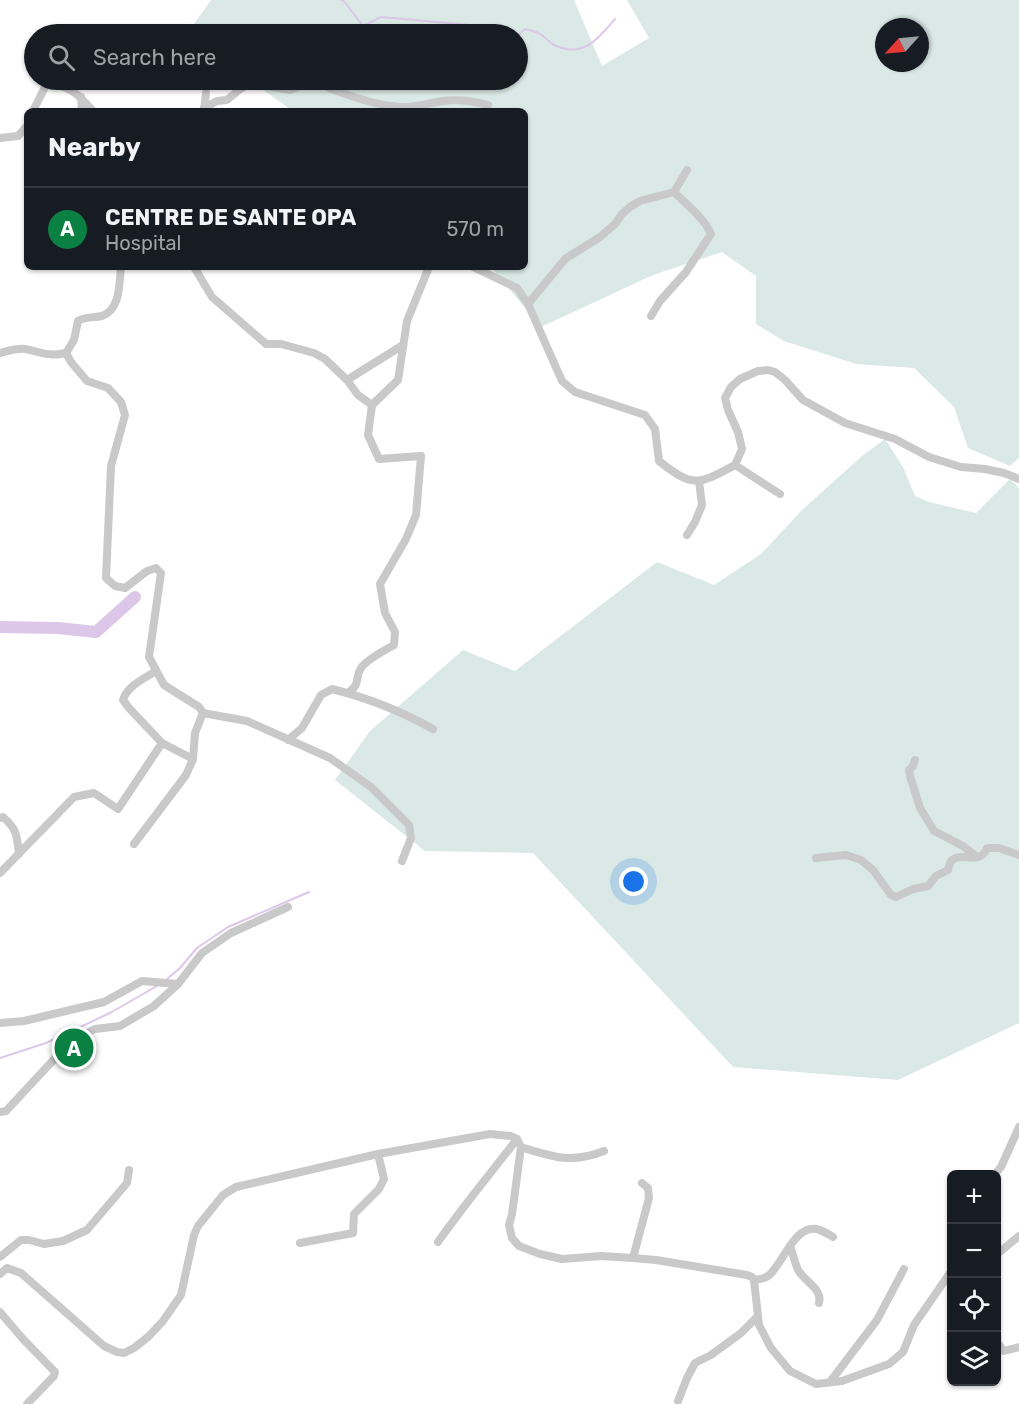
<!DOCTYPE html>
<html lang="en">
<head>
<meta charset="utf-8">
<style>
  body { margin:0; font-family:Rubik,sans-serif; background:#20242c; color:#f1f3f6 }
  .controls { position:absolute; right:18px; bottom:18px; display:grid; overflow:hidden; border-radius:9px; box-shadow:0 2px 4px #0004 }
  .controls button { width:54px; height:54px; display:grid; place-items:center; padding:0; border:0; border-bottom:2px solid #363941; background:#171b24; color:#f1f3f6; font:30px sans-serif }
  .compass { position:absolute; left:875px; top:18px; width:54px; height:54px; border-radius:50%; background:#171b24; box-shadow:0 2px 4px #0004; rotate:243deg }
  .you { position:absolute; left:634px; top:882px; width:21px; height:21px; margin:-15px; border:4px solid #fff; border-radius:50%; background:#1a73e8; box-shadow:0 0 0 9px #1a73e833 }
  .badge { display:grid; place-items:center; width:39px; height:39px; border-radius:50%; background:#0b8043; color:#fff; font-size:20px; font-weight:700 }
  .pin { position:absolute; translate:-50% -50%; border:3px solid #fff; box-shadow:0 2px 6px #0006 }
  .list { margin:0; padding:0; list-style:none }
  h2 { display:flex; justify-content:space-between; align-items:center; height:78px; margin:0; padding:0 24px; font-size:26px }
  h2 small { font-size:20px; font-weight:400; color:#9ea1a6 }
  .list li { display:grid; grid-template-columns:39px 1fr auto; gap:18px; align-items:center; box-sizing:border-box; height:84px; padding:0 24px; border-top:2px solid #363941 }
  .list b { display:block; font-size:22px; white-space:nowrap }
  .list p { margin:0; font-size:20px; white-space:nowrap; color:#9ea1a6 }
  .list em { font-size:20px; font-style:normal; color:#9ea1a6 }
  .icon { flex:none; width:33px; height:33px; fill:none; stroke:currentColor; stroke-width:2; stroke-linecap:round; stroke-linejoin:round }
  .map { position:relative; flex:none; width:1019px; height:1404px; overflow:hidden }
  .search { position:absolute; background:#171b24; box-shadow:0 2px 4px #0004; left:24px; top:24px; width:504px; height:66px; display:flex; align-items:center; gap:15px; box-sizing:border-box; padding:0 21px; border-radius:33px; color:#9ea1a6; font-size:22px }
  .panel { position:absolute; background:#171b24; box-shadow:0 2px 4px #0004; left:24px; top:108px; width:504px; height:162px; border-radius:9px }
  .map>svg:first-child { display:block }
  .green { fill:#dae9e5; fill-rule:evenodd }
  .lines { fill:none; stroke-linecap:round; stroke-linejoin:round }
  .stream { stroke:#dcc7e8; stroke-width:2 }
  .river { stroke:#dcc7e8; stroke-width:12 }
  .street { stroke:#c9c9c9; stroke-width:8 }
</style>
</head>
<body>
<div class="map">
<svg width="1019" height="1404" viewBox="0 0 1019 1404">
  <rect width="100%" height="100%" fill="#fff"/>
  <g class="green">
    <path d="M211,0h363l28,66 47,-28 -22,-38h392v458l-9,8 -42,-18 -14,-41 -40,-39 -58,-4 -72,-23 -28,-17v-48l-34,-24 -69,23 -112,52 -50,-60h34v-156h-232l-44,-31h269v-46h-331zM884,27h36v36h-36z"/>
    <polygon points="885,439 903,467 915,496 929,502 976,513 1010,479 1019,488 1019,1023 898,1080 733,1067 533,853 425,851 335,780 370,731 463,650 515,671 657,562 714,585 761,554 803,509 862,456"/>
  </g>
  <g class="lines">
    <g class="stream">
      <polyline points="341,0 344,1 363,26 381,17 470,25 477,34"/>
      <path d="M518,35l7,-6c6,1 13,3 18,7 4,3 7,7 11,9 29,14 44,-6 61,-26"/>
      <polyline points="167,979 180,968 197,948 228,927 309,892"/>
      <polyline points="0,1058 46,1043 110,1013 157,986"/>
    </g>
    <polyline class="river" points="0,627 58,628 96,632 135,597"/>
    <g class="street">
      <polyline points="81,97 82,111"/>
      <path d="M204,108l13,-7 10,-1 12,-10 11,-7 40,7 23,-9c7,2 14,6 21,9 22,8 48,17 72,17 12,0 24,-4 36,-6 15,-2 32,0 46,4"/>
      <polyline points="204,110 206,93"/>
      <path d="M33,111l14,-28c25,4 30,10 46,28"/>
      <polyline points="0,138 18,136 27,126"/>
      <polyline points="194,267 212,297 266,344 281,344 314,353 325,359 347,380 358,395 372,405 398,380 407,321 429,267"/>
      <path d="M473,267l44,21 11,16 34,77 13,11 70,23 10,14 4,32c34,27 39,24 76,4l7,-16 -4,-17 -10,-22 -3,-12 6,-11 9,-8 18,-8 10,-1 7,2 10,8 18,20 42,23 50,16 34,18 32,10 24,2 19,4 15,6"/>
      <polyline points="528,304 565,259 600,237 615,224 622,214 630,207 640,201 674,192 687,170"/>
      <path d="M651,316l9,-15 26,-29 25,-38c-6,-15 -26,-31 -37,-42"/>
      <path d="M0,353c8,-2 17,-5 25,-4 17,3 23,8 41,4l8,-13 4,-19c8,-5 16,-3 24,-5 19,-7 17,-33 19,-49"/>
      <polyline points="347,380 403,345"/>
      <polyline points="735,465 780,494"/>
      <polyline points="687,535 695,522 702,505 699,481"/>
      <path d="M156,671c-11,7 -29,15 -33,29l6,8 33,35"/>
      <path d="M348,693c14,-10 6,-15 13,-25 6,-9 24,-18 33,-23l1,-13 -10,-19 -5,-29 26,-45 10,-24 5,-59 -42,3 -11,-24 4,-30"/>
      <polyline points="203,713 247,721 330,758 371,787 409,825 411,838 402,861"/>
      <path d="M288,740l14,-12 19,-33 11,-6c36,9 69,22 101,40"/>
      <polyline points="915,760 913,766 909,770 910,776 920,808 934,831 963,846 977,857"/>
      <path d="M0,818l3,-1c14,12 14,19 16,37"/>
      <polyline points="134,844 186,775 193,759"/>
      <path d="M816,858l30,-3 15,5 12,10 18,25 5,2 17,-8 15,-3 8,-10 12,-6c4,-27 31,0 39,-22h12l20,7"/>
      <polyline points="0,873 74,797 94,793 118,809 162,743 193,759 195,733 203,713 199,707 164,685 149,657 161,573 156,568 147,571 125,588 115,586 106,578 111,466 125,415 121,402 108,388 87,381 71,362 66,353"/>
      <polyline points="0,1023 24,1021 104,1002 142,981 178,984"/>
      <polyline points="0,1112 6,1111 72,1040 95,1029 120,1026 154,1006 178,984 202,953 231,933 288,907"/>
      <path d="M521,1147c32,10 50,17 83,4"/>
      <polyline points="995,1174 1001,1167 1019,1127"/>
      <path d="M438,1242c25,-36 53,-69 79,-103"/>
      <polyline points="300,1243 353,1233 354,1214 379,1189 384,1179 378,1154"/>
      <path d="M790,1246c3,8 5,17 8,24 7,12 25,19 21,33"/>
      <polyline points="996,1255 1019,1236"/>
      <polyline points="0,1257 21,1240 29,1240 44,1244 63,1241 87,1230 127,1183 129,1170"/>
      <polyline points="633,1258 649,1198 648,1188 642,1183"/>
      <polyline points="0,1274 7,1268 21,1273 104,1346 117,1352 124,1353 134,1348 148,1337 163,1321 181,1295 194,1235 198,1226 223,1195 236,1187 378,1154 490,1134 511,1136 517,1139 521,1147 512,1214 509,1225 512,1238 519,1246 540,1254 562,1259 601,1256 633,1258 656,1260 747,1275 752,1277 754,1280 759,1325 771,1348 790,1371 816,1384 842,1381 889,1364 903,1352 914,1325 952,1270"/>
      <path d="M754,1280c5,-1 10,-1 14,-4 15,-11 25,-50 48,-47 6,1 12,5 17,8"/>
      <polyline points="0,1312 23,1339 55,1372 54,1376 27,1404"/>
      <polyline points="996,1341 1004,1351 1019,1347"/>
      <polyline points="830,1382 877,1320 904,1269"/>
      <polyline points="678,1401 687,1378 695,1363 711,1355 741,1333 758,1316"/>
    </g>
  </g>
</svg>
<div class="controls">
<button>+</button>
<button>−</button>
<button><svg class="icon" aria-label="locate" viewBox="0 0 24 24"><circle cx="12" cy="12" r="6"/><path d="M12 2v4M12 18v4M2 12h4M18 12h4"/></svg></button>
<button><svg class="icon" aria-label="layers" viewBox="0 0 24 24"><path d="M12 4l9 5-9 5-9-5zM3 14l9 5 9-5"/></svg></button>
</div>
<svg class="compass" viewBox="-18 -18 36 36"><path d="M0-13l5 13h-10z" fill="#e53935"/><path d="M0 13l5-13h-10z" fill="#9ea1a6"/></svg>
<div class="you"></div>
<div class="pin badge" style="left:74px;top:1048px">A</div>
<div class="search"><svg class="icon" aria-label="search" viewBox="0 0 24 24"><circle cx="10" cy="10" r="6"/><path d="M15 15l6 6"/></svg>Search here</div>
<section class="panel">
<h2>Nearby<small></small></h2>
<ul class="list">
<li><span class="badge">A</span><div><b>CENTRE DE SANTE OPA</b><p>Hospital</p></div><em>570 m</em></li>
</ul>
</section>
</div>
</body>
</html>
